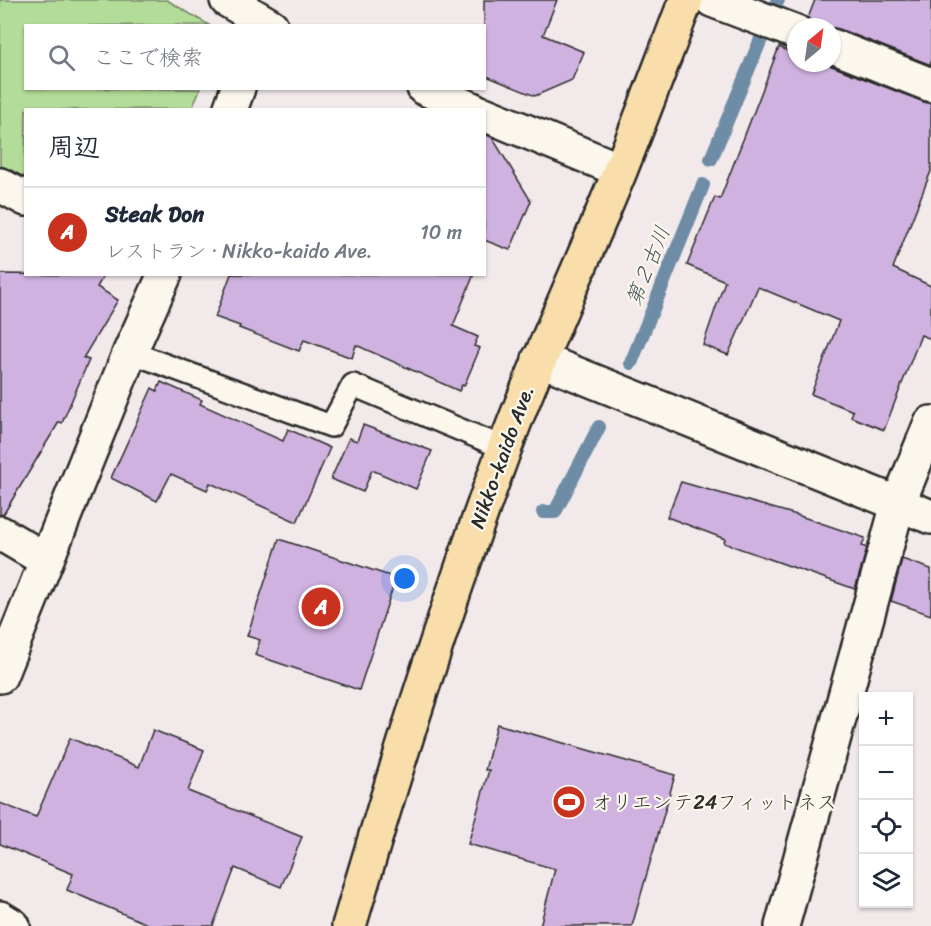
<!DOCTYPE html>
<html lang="ja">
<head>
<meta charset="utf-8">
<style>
  body { margin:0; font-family:Sriracha,"Klee One",sans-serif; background:#f6f6f7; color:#1f2937 }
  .controls { position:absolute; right:18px; bottom:18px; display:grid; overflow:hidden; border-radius:0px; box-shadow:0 2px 4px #0004 }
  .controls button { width:54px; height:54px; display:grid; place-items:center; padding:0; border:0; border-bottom:2px solid #e0e1e3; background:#fff; color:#1f2937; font:30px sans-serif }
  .compass { position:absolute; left:787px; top:18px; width:54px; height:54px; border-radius:50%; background:#fff; box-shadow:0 2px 4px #0004; rotate:29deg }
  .you { position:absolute; left:405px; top:579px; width:21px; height:21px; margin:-15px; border:4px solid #fff; border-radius:50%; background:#1a73e8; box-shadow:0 0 0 9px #1a73e833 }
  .badge { display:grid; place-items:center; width:39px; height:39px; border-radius:50%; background:#c8321e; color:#fff; font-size:20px; font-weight:700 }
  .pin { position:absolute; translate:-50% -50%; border:3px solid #fff; box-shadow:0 2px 6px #0006 }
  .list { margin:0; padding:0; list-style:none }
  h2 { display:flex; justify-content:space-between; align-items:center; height:78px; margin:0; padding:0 24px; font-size:26px }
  h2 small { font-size:20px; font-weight:400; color:#747a83 }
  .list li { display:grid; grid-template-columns:39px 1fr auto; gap:18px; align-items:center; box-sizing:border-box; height:90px; padding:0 24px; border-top:2px solid #e0e1e3 }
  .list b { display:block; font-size:22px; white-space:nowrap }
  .list p { margin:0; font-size:20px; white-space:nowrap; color:#747a83 }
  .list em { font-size:20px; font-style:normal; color:#747a83 }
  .icon { flex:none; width:33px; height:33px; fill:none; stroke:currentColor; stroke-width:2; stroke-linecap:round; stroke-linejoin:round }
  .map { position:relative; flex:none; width:931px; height:926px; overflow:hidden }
  .search { position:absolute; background:#fff; box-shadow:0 2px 4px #0004; left:24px; top:24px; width:462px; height:66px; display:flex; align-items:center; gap:15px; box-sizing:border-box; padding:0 21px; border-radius:0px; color:#747a83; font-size:22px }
  .panel { position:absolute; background:#fff; box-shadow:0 2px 4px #0004; left:24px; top:108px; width:462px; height:168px; border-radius:0px }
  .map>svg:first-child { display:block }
  .green { fill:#b3dc99; stroke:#6f8462; stroke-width:1.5 }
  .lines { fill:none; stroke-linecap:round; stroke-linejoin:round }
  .stream { stroke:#6e8ca5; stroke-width:14 }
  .building { fill:#cfb2e0; stroke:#2b2b2b; stroke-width:1.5 }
  .lane-casing { stroke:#2b2b2b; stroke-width:26 }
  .street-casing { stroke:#2b2b2b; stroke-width:38 }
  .secondary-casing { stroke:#2b2b2b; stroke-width:38 }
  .highway-casing { stroke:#2b2b2b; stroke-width:38 }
  .lane { stroke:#fbf7ec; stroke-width:21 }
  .street { stroke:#fbf7ec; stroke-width:33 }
  .secondary { stroke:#fbf7ec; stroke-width:33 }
  .highway { stroke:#f9deab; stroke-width:33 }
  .labels { text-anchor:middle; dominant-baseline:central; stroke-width:4.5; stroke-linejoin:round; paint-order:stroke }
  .street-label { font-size:20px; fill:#2b2b2b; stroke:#fbf7ec }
  .poi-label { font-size:20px; fill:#2b2b2b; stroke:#fbf7ec; text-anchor:start }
  .water-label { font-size:21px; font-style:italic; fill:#47545e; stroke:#fbf7ec }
</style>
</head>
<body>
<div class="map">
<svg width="931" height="926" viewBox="0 0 931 926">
  <rect width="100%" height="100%" fill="#f2e9ea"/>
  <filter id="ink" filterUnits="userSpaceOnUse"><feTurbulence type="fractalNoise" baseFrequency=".0167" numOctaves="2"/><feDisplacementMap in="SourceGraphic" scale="12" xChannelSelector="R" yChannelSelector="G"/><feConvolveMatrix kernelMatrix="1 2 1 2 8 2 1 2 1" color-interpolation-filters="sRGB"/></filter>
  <g filter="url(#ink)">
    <polygon class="green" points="0,0 167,0 209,25 26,26 26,88 200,89 192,109 26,110 25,180 0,165"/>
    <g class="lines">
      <g class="stream">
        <polyline points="775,6 778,0"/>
        <polyline points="711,159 761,39"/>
        <polyline points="631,363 703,185"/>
        <polyline points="543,512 555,512 599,427"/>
      </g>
    </g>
    <g class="building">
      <polygon points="484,0 557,0 543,35 584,52 572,80 535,96 484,75"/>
      <polygon points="815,0 931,0 931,65 839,29 814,27 808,18"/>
      <polygon points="779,47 795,54 796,51 796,63 824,63 924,102 931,103 931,171 893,268 931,286 931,339 921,335 884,430 851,417 853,411 811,394 839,321 758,287 728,355 703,345 725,281 687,265 715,197 720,199"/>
      <polygon points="484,134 492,137 531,201 510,250 484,240"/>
      <polygon points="0,274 104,275 97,287 118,300 83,358 89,360 62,423 59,422 3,515 0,514"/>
      <polygon points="231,274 474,274 453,326 478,337 474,346 480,348 464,386 462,385 459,391 356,345 352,358 304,340 299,351 239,328 240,326 215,317"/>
      <polygon points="161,382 202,400 200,404 283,441 288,429 330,448 297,522 210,483 207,490 171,474 157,501 111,478 152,388 157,391"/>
      <polygon points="363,425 432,451 416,489 372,470 363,492 331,479 349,438 357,441"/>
      <polygon points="681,482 797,515 865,538 862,546 867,548 855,589 724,543 725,539 667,517"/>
      <polygon points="279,539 396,578 359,690 255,655 260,640 247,636"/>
      <polygon points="902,559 931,569 931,615 891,601"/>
      <polygon points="497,724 675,775 632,926 540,926 555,869 468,844 489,770 485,770"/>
      <polygon points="153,730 204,750 188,791 302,837 281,887 235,868 213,926 152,926 67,890 73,874 0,844 0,803 36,817 70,738 139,767"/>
    </g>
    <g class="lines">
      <g class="lane-casing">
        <polyline id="lane" points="130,352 331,426 353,385 504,448"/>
      </g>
      <g class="street-casing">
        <g id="street">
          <polyline points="712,0 796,32"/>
          <polyline points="832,46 931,85"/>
          <polyline points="0,185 26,199"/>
          <polyline points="539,359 931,517"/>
          <polyline points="0,533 46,560"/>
          <polyline points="782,926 898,504 931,423"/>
        </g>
      </g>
      <g class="secondary-casing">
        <g id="secondary">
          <polyline points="227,0 271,26"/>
          <polyline points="424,88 474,110"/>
          <polyline points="230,110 238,88"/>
          <polyline points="484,114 620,170"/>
          <polyline points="0,676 130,352 165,274"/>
          <polyline points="0,918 13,926"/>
        </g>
      </g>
      <g class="highway-casing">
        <path id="highway" d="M349,926c47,-160 97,-320 155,-476 35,-95 78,-186 116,-279 23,-57 44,-114 66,-171"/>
      </g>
      <use href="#lane" class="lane"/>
      <use href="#street" class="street"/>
      <use href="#secondary" class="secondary"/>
      <use href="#highway" class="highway"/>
    </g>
  </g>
  <defs>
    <g id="stadium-disc" transform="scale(1.725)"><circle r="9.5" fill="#c8321e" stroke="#fbf7ec"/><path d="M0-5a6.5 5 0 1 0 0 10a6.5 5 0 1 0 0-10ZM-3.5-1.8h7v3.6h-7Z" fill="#fff"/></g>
  </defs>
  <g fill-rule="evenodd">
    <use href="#stadium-disc" x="569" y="802"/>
  </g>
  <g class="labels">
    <g class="street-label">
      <text transform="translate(502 457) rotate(-70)">Nikko-kaido Ave.</text>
    </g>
    <g class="poi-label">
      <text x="592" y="802">オリエンテ24フィットネス</text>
    </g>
    <g class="water-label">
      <text transform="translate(648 266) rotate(-68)">第２古川</text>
    </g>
  </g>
</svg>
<div class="controls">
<button>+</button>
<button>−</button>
<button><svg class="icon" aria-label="locate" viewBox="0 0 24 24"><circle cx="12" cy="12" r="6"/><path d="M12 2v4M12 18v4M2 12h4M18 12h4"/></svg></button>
<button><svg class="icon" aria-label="layers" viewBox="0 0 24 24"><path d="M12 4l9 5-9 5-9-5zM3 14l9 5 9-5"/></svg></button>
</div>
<svg class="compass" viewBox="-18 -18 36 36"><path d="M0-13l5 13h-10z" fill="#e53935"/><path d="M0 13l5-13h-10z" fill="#747a83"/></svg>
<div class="you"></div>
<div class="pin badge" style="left:321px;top:607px">A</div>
<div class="search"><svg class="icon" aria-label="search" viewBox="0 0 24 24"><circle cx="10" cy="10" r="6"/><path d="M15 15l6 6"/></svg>ここで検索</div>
<section class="panel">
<h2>周辺<small></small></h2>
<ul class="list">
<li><span class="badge">A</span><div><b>Steak Don</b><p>レストラン · Nikko-kaido Ave.</p></div><em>10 m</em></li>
</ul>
</section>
</div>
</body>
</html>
